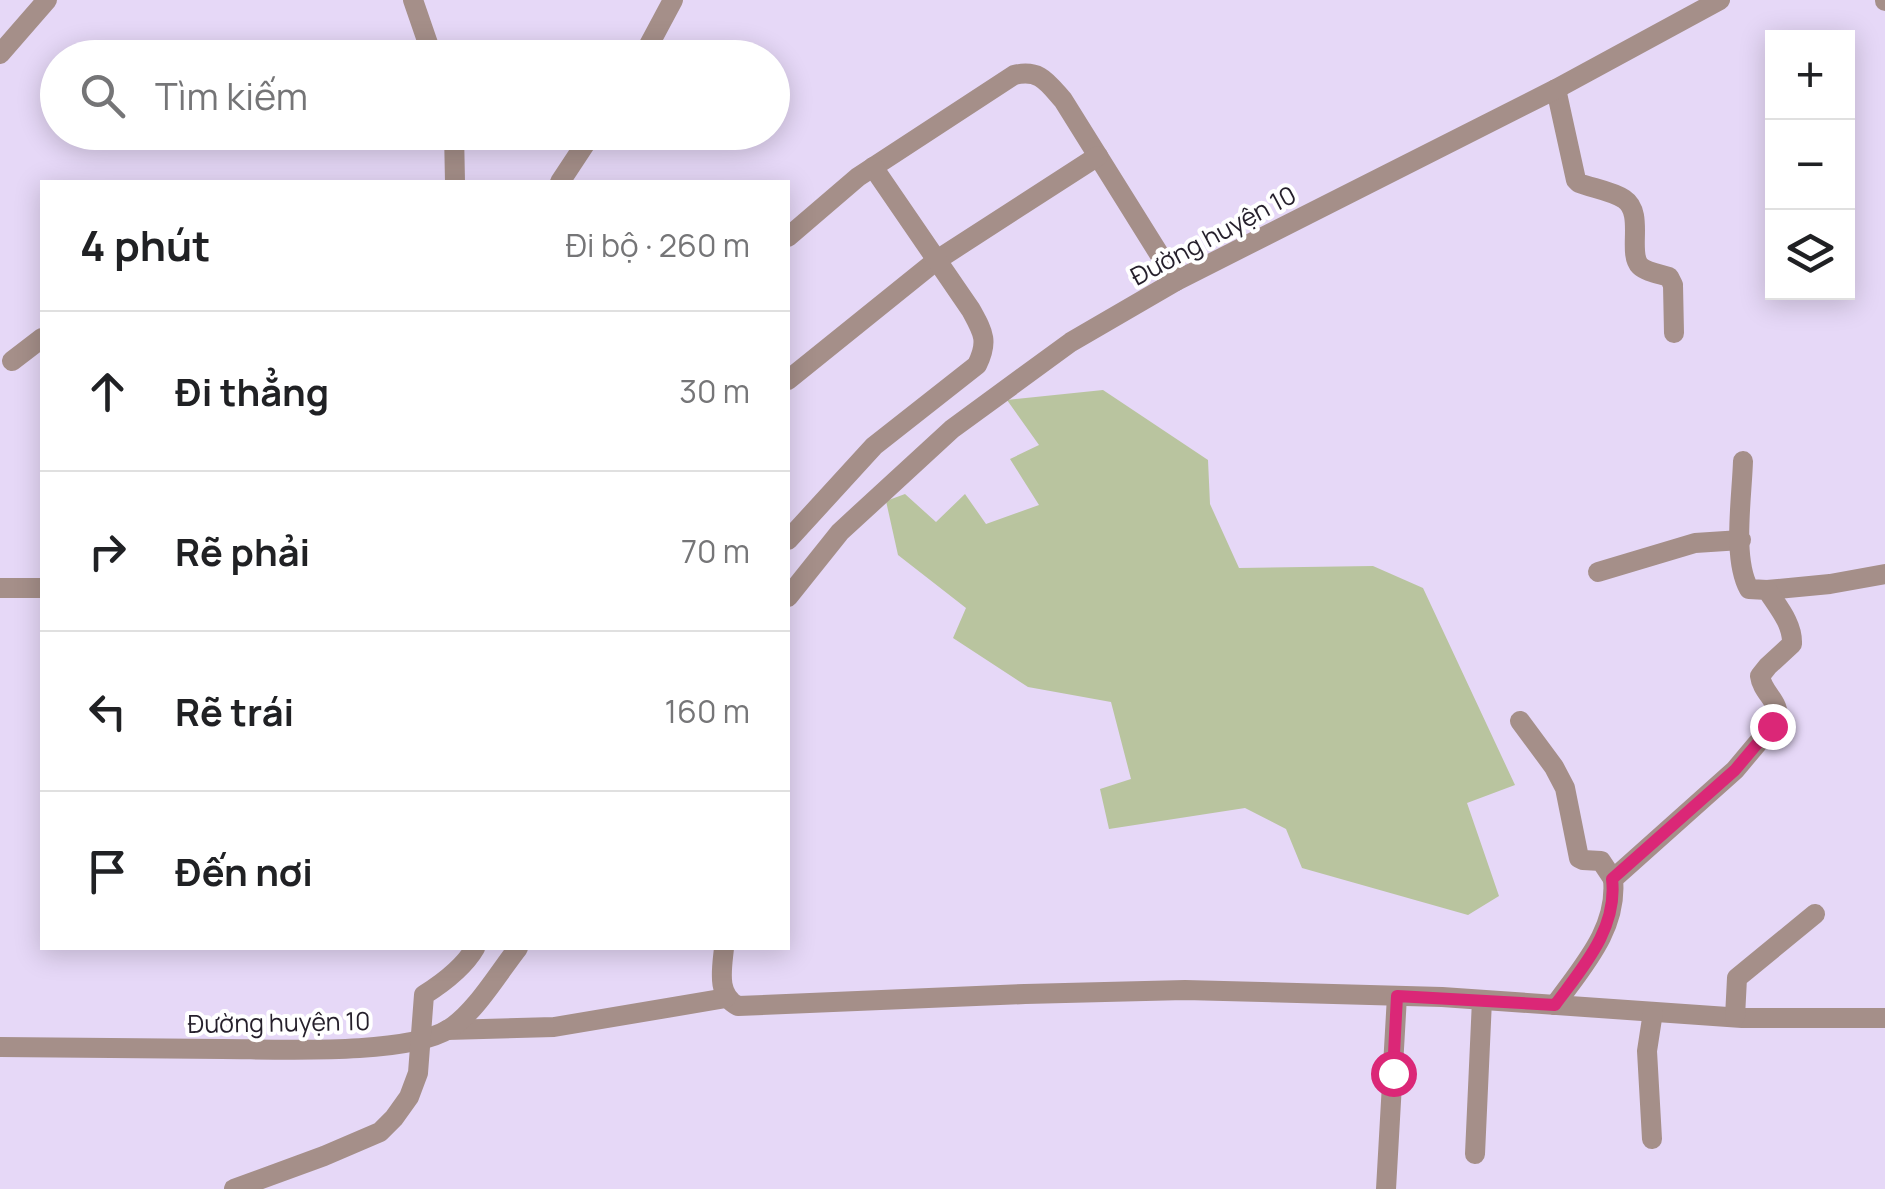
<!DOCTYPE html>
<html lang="vi">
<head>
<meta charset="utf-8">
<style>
  body { margin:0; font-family:Manrope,sans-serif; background:#f2f2f2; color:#202124 }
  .controls { position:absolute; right:30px; top:30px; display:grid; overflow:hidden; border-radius:0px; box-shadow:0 5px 25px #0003 }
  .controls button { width:90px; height:90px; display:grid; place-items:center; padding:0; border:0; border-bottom:2px solid #e0e0e0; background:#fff; color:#202124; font:50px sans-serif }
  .stop { position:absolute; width:30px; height:30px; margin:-22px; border:8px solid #db2777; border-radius:50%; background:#fff }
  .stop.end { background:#db2777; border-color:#fff; box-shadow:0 2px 10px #0008 }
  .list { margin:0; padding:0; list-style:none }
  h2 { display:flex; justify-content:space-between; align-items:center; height:130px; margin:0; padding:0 40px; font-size:42px }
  h2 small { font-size:32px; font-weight:400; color:#757577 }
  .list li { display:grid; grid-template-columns:65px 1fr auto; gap:30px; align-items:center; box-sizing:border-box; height:160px; padding:0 40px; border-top:2px solid #e0e0e0 }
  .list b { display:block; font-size:38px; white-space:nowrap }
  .list em { font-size:32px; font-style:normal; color:#757577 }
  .icon { flex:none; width:55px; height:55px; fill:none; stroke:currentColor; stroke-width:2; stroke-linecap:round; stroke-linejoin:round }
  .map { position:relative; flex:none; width:1885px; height:1189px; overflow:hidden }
  .search { position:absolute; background:#fff; box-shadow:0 5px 25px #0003; left:40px; top:40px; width:750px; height:110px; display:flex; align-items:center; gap:25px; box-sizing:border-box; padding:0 35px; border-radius:55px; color:#757577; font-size:38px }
  .panel { position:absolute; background:#fff; box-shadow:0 5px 25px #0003; left:40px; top:180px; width:750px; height:770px; border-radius:0px }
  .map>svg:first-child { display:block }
  .green { fill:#b9c49f }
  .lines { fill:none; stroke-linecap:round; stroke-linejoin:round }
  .minor { stroke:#a58f89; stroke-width:20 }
  .route { stroke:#db2777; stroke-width:12 }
  .labels { text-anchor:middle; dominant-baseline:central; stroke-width:8; stroke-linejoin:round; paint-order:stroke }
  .street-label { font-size:25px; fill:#251f2b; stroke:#fff }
</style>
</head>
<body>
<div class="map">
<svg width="1885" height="1189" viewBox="0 0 1885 1189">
  <rect width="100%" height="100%" fill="#e6d8f7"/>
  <polygon class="green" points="1103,390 1208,460 1210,504 1239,568 1373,566 1423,588 1515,785 1467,803 1499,896 1468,915 1302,868 1286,829 1245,808 1109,829 1100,789 1131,779 1111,702 1028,687 953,638 966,608 898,555 886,501 905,494 936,522 965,494 986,524 1039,505 1010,459 1039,445 1007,400"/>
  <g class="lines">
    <g class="minor">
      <polyline points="413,0 433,58"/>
      <polyline points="1885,0 1885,1"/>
      <polyline points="0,54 47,0"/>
      <polyline points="642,58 673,0"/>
      <path d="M1556,89l20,91 3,3c13,5 33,8 45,16 21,14 3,54 16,67 6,6 20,8 29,11l4,8 1,48"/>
      <polyline points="454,132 455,182"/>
      <polyline points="560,182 593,132"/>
      <path d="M788,237l70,-60 156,-102c26,-6 33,7 49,25l113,181"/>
      <polyline points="12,361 42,338"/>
      <polyline points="788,380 937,260 1098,156"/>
      <path d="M788,540l86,-94 103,-81c12,-24 6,-33 -6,-55l-98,-143"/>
      <polyline points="1598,572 1695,543 1741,540"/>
      <polyline points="0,588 42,588"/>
      <polyline points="1767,590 1830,584 1885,574"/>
      <polyline points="788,597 840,532 952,429 1071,342 1176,281 1556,89 1720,0"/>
      <polyline points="1520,721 1554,767 1565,788 1579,858 1583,860 1601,861 1613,879"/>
      <path d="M724,948c-2,21 -8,47 14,58l287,-12 160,-4 257,7 300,21h143"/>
      <path d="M1555,1005c27,-38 63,-76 58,-126l122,-109 42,-50c5,-17 -15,-27 -17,-44l8,-10 24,-22c1,-20 -14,-37 -25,-54l-18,-1c-17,-31 -7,-92 -6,-128"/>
      <polyline points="1735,1017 1737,978 1815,914"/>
      <polyline points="447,1030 554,1027 726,998"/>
      <path d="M0,1047c74,0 148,1 222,2 54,0 183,7 227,-20 26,-16 50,-57 69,-81"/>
      <polyline points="1652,1139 1647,1051 1653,1012"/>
      <polyline points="1475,1154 1482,1000"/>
      <path d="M234,1189l90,-33 56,-24 14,-14 15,-21 9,-24 6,-78c19,-12 40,-28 51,-47"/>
      <polyline points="1386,1189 1397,996"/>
    </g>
  </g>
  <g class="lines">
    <path class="route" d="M1393,1073l4,-77 158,9c27,-37 63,-76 57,-126l123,-109 37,-44"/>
  </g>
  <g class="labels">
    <g class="street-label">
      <text transform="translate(1213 235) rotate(-28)">Đường huyện 10</text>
      <text transform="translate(279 1022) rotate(-1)">Đường huyện 10</text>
    </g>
  </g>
</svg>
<div class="controls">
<button>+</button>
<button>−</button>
<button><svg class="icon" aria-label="layers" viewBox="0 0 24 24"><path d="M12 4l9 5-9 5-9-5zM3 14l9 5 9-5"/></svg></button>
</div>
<div class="stop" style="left:1393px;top:1073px"></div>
<div class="stop end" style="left:1772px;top:726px"></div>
<div class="search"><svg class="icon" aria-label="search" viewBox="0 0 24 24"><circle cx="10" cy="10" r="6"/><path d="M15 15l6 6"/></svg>Tìm kiếm</div>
<section class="panel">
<h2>4 phút<small>Đi bộ · 260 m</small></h2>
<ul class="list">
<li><svg class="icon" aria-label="ahead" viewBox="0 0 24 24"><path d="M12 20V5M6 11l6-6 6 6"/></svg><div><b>Đi thẳng</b></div><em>30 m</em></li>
<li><svg class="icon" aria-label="right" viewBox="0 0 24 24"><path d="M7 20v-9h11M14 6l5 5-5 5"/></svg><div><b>Rẽ phải</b></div><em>70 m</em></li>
<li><svg class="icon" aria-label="left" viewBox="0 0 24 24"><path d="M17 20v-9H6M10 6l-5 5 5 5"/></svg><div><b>Rẽ trái</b></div><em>160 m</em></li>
<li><svg class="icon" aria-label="arrive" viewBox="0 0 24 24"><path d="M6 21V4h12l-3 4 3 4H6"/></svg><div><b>Đến nơi</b></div></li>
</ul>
</section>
</div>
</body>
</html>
